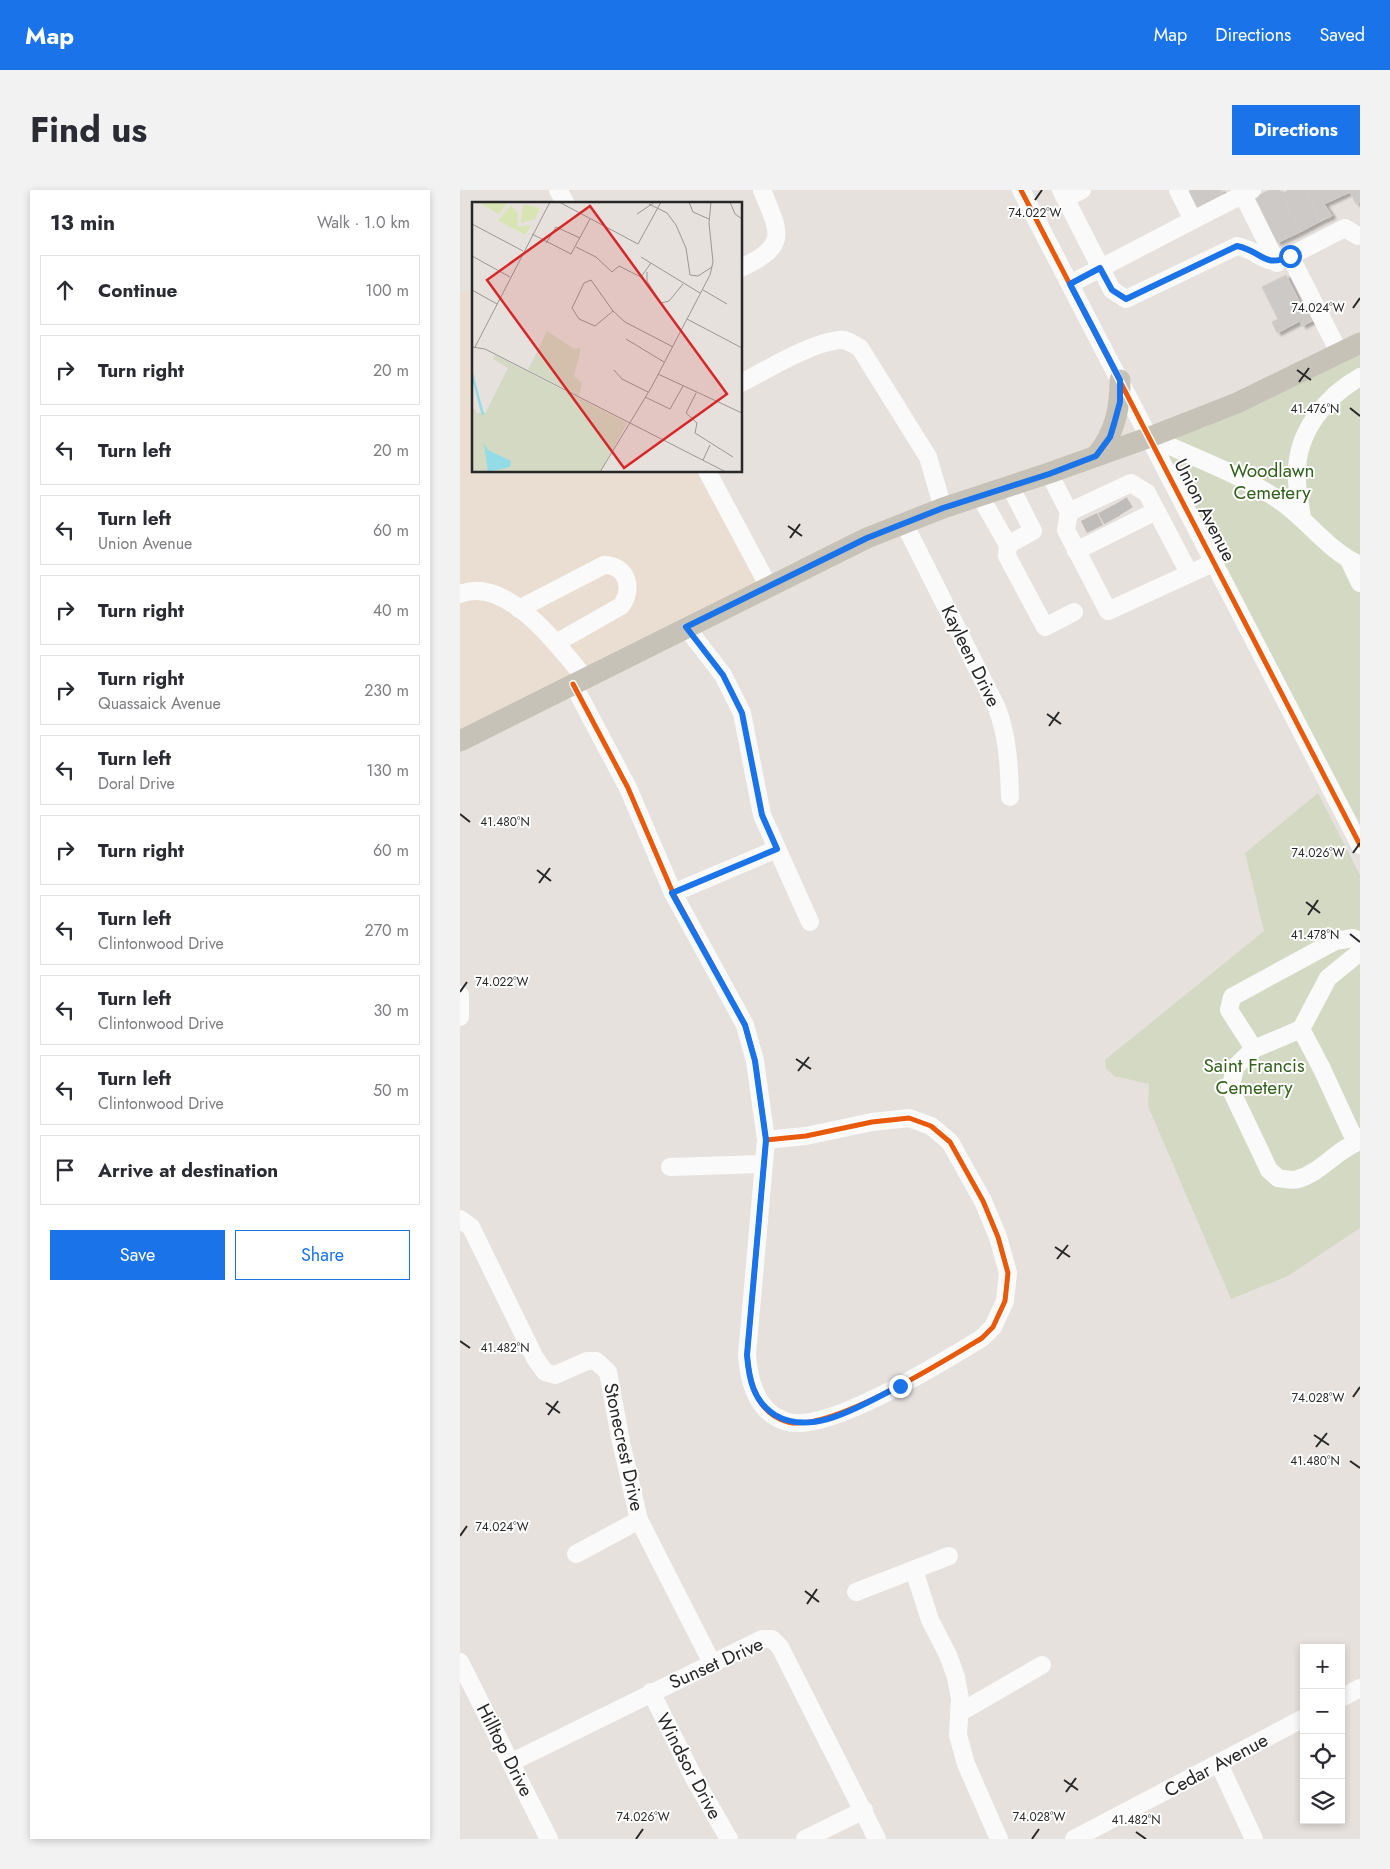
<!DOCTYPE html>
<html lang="en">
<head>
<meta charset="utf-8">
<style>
  body { margin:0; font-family:Jost,sans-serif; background:#f2f2f3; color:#2b2b33 }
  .controls { position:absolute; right:15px; bottom:15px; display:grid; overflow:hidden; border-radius:0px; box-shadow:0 2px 8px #0003 }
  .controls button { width:45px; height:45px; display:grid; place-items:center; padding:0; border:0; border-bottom:1px solid #e1e1e2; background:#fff; color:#2b2b33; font:25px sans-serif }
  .stop { position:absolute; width:15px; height:15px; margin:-11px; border:4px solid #1a73e8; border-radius:50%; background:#fff }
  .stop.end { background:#1a73e8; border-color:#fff; box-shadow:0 1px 5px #0008 }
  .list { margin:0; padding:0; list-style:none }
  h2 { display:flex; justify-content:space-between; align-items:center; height:65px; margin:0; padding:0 20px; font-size:21px }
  h2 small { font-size:16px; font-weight:400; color:#7c7c81 }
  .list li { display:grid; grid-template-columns:32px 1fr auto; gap:15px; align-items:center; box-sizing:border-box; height:70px; margin:0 10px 10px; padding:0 10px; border:1px solid #e1e1e2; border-radius:0px }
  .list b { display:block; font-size:19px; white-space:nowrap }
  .list p { margin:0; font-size:16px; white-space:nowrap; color:#7c7c81 }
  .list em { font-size:16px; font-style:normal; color:#7c7c81 }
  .actions { display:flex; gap:10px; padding:15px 20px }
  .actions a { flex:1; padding:11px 0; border:1px solid #1a73e8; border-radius:0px; text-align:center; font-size:18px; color:#1a73e8 }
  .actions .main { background:#1a73e8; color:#fff }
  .icon { flex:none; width:28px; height:28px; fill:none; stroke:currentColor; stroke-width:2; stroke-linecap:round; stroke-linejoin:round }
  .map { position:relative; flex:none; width:900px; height:1649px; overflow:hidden; border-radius:0px }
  header { display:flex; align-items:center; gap:30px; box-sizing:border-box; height:70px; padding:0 25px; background:#1a73e8; color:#fff }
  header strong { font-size:24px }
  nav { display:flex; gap:28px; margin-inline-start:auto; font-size:18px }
  .intro { display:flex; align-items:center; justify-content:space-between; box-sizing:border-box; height:120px; padding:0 30px }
  h1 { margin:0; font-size:35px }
  .button { padding:12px 22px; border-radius:0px; background:#1a73e8; color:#fff; font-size:18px; font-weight:700 }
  main { display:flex; gap:30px; padding:0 30px }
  aside { flex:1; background:#fff; border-radius:0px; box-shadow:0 2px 8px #0003 }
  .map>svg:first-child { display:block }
  .education { fill:#e9ded1 }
  .cemetery { fill:#d4d9c4 }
  .building { fill:#cdc9c7; stroke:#d1cdc9; filter:url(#shadow) }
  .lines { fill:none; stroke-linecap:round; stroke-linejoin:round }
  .minor-tunnel { stroke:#c0bcb9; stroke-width:18; stroke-dasharray:18 9; stroke-linecap:butt }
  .minor { stroke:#fbfafa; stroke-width:18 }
  .major { stroke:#c7c2b7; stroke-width:21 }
  .cycleway-casing { stroke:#fff; stroke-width:8 }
  .cycleway { stroke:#e8590c; stroke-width:5 }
  .route { stroke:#1a73e8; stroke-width:6 }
  .ticks { fill:none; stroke:#272727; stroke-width:2 }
  .labels { text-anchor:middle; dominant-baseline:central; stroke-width:4; stroke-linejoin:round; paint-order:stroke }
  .park-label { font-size:19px; fill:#33611b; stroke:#fff }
  .street-label { font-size:19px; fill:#272727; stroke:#fff }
  .inset-river { fill:none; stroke:#91dce7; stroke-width:2.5 }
  .inset-road { fill:none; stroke:#9a9794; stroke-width:1 }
  .view { fill:#d62828; fill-opacity:0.15; stroke:#d62828; stroke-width:2.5 }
  .inset-edge { fill:none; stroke:#272727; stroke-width:2.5 }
  .ticks-label { font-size:12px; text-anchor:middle; fill:#272727; stroke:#fff; stroke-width:4; stroke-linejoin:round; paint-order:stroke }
</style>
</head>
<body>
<header>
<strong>Map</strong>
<nav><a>Map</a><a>Directions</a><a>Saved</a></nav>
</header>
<div class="intro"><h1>Find us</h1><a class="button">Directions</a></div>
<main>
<aside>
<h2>13 min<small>Walk · 1.0 km</small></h2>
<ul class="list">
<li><svg class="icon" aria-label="ahead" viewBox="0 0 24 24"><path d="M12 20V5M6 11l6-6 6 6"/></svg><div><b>Continue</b></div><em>100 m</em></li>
<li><svg class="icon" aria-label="right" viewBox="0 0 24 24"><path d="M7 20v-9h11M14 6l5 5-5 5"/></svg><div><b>Turn right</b></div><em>20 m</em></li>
<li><svg class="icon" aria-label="left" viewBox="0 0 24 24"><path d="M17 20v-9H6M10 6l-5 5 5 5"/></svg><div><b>Turn left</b></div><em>20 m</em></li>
<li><svg class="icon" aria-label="left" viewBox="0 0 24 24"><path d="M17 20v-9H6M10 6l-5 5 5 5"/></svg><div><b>Turn left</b><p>Union Avenue</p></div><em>60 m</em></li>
<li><svg class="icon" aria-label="right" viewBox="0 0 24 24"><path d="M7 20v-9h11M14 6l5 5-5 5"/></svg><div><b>Turn right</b></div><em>40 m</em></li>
<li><svg class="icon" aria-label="right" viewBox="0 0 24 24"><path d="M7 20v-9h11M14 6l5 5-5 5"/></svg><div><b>Turn right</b><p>Quassaick Avenue</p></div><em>230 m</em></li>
<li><svg class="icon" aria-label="left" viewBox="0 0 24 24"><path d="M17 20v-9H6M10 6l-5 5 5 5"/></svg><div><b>Turn left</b><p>Doral Drive</p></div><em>130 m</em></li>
<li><svg class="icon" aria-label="right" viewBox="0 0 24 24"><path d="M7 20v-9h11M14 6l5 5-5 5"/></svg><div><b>Turn right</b></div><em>60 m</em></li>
<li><svg class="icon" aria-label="left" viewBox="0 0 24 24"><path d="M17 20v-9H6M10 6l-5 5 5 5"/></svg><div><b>Turn left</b><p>Clintonwood Drive</p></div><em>270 m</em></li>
<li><svg class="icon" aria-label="left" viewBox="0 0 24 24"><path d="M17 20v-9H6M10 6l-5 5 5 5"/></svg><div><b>Turn left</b><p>Clintonwood Drive</p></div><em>30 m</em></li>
<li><svg class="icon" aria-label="left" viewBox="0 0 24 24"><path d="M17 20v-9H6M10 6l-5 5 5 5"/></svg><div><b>Turn left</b><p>Clintonwood Drive</p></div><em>50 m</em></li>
<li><svg class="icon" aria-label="arrive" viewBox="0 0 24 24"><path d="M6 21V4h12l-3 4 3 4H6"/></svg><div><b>Arrive at destination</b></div></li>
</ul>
<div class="actions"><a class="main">Save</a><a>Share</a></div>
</aside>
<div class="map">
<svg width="900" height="1649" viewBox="0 0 900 1649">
  <defs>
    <filter id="shadow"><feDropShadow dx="4" dy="2.5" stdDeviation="1" flood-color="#0004"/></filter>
  </defs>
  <rect width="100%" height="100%" fill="#e6e1dd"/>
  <polygon class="education" points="14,97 14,281 247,281 309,397 0,551 0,105"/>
  <g class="cemetery">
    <polygon points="900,153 900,662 690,247"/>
    <polygon points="858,603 900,685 900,1038 828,1086 771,1109 688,916 689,894 654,886 646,878 645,870 804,741 785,663"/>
  </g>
  <g class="building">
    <polygon points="732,0 761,0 766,10 739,23 728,2"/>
    <polygon points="810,0 819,0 840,42 817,53 795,7"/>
    <polygon points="829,0 846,0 861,31 840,42 821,4"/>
    <polygon points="846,0 900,0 900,12 896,14 890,2 864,14 872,26 861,31"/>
    <polygon points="826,85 844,121 849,118 854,130 842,136 840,131 817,143 812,132 818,129 802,97"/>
  </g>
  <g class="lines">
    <g class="minor-tunnel">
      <polyline points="659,312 665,322"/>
      <polyline points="646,319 652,330"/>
      <polyline points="629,327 635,339"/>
    </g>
    <g class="minor">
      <polyline points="98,0 106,14"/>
      <polyline points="561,0 900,655"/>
      <path d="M601,0l51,100 14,9 111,-53c25,5 27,23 53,10"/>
      <polyline points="783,5 817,73"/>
      <polyline points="605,8 622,0"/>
      <polyline points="733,30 792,0"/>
      <path d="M281,78c48,-23 39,-34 21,-78"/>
      <polyline points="610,94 733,30 718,0"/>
      <polyline points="879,162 830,66 885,38 898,46"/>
      <path d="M281,193c26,-13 69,-40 98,-43 8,-1 14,4 21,8l68,109 15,51"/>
      <path d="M690,247c44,21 94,38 133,66 27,20 47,49 77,62"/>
      <polyline points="247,281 309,397"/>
      <polyline points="589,283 609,322 606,340 648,421 755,372"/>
      <polyline points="520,306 548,355 573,341 550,296"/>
      <polyline points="609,322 671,293 687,303 729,383"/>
      <path d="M842,328c-2,-15 -6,-31 -5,-46 0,-40 29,-76 63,-95"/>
      <path d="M444,333l93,185c11,30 12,57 13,89"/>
      <polyline points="548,355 547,366 585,437 614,422"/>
      <polyline points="616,361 696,321"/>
      <polyline points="889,370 900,393"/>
      <path d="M0,404c47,-19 99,53 125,84"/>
      <path d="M59,419l85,-44c23,0 30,24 17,41l-65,37"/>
      <polyline points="226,437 263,485 282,523 302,625 350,732"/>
      <path d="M113,494l55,104 45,105 72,132 10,36 11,79 40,-4 66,-14 37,-4 22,8 19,16 33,59 15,36 10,36 -3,28 -12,26 -11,11c-38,23 -153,95 -194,84 -30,-8 -39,-39 -41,-67l19,-215"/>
      <polyline points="213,703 317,659"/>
      <polyline points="900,762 868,788 841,839 862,879 891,942 900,952"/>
      <polyline points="0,805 0,827"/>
      <path d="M841,839l-47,20 -18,17 -6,22 39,82 9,8c6,1 14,3 20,1 24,-7 39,-30 62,-38"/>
      <polyline points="794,859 769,820 772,807 875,751 893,748 900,751"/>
      <polyline points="210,977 302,974"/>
      <polyline points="0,1029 11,1037 75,1168 85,1182 95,1185 127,1171 136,1171 148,1182 161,1252 179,1330 252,1473"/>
      <polyline points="116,1364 179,1330"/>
      <polyline points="454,1380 470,1430 488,1465 496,1487 500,1509 498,1545 506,1574 539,1649"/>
      <polyline points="396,1402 489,1366"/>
      <polyline points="0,1472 89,1649"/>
      <polyline points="191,1502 235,1590 269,1649"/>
      <polyline points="881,1508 900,1498"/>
      <polyline points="499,1523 582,1475"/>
      <polyline points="52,1572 302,1449 312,1449 320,1457 417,1649"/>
      <polyline points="759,1574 794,1649"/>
      <polyline points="345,1649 404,1620"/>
      <polyline points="614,1649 844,1528"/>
    </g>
    <g class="major">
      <path d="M636,266c19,-23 24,-47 24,-76"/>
      <polyline points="0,551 407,348 483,318 589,283 690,247 777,213 900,153"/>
    </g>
    <g class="cycleway-casing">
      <g id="cycleway">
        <polyline points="561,0 900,655"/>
        <path d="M113,494l55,104 45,105 72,132 10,36 11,79 40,-4 66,-14 37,-4 22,8 19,16 33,59 15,36 10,36 -3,28 -12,26 -11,11c-38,23 -153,95 -194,84 -30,-8 -39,-39 -41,-67l19,-215"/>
      </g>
    </g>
    <use href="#cycleway" class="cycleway"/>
  </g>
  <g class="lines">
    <path class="route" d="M440,1196c-36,17 -86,52 -125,29 -22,-14 -26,-36 -28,-60l19,-215 -11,-79 -10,-36 -73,-132 105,-44 -15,-34 -20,-102 -19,-38 -37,-48 181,-89 76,-30 106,-34 47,-18 14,-19 4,-13 6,-22v-22l-50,-96 30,-16 12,22 14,9 111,-53c25,5 27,23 53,10"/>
  </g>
  <path class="ticks" d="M575,10l7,-10M893,118l7,-10M837,180l14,10M839,192l10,-14M890,218l10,8M328,336l14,10M330,348l10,-14M587,524l14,10M589,536l10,-14M0,624l10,8M893,663l7,-10M77,680l14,11M79,693l11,-15M846,712l14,11M848,725l10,-15M890,744l10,8M0,802l7,-10M336,869l15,10M338,881l11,-14M595,1057l15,10M597,1069l11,-14M0,1151l10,7M893,1207l7,-10M86,1213l14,10M88,1225l10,-14M854,1245l15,10M856,1257l11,-14M890,1271l10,7M0,1346l7,-10M345,1401l14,11M347,1414l10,-15M604,1590l14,10M606,1602l10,-14M676,1642l10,7M176,1649l7,-10M572,1649l7,-10"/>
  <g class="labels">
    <g class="park-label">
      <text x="812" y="280">Woodlawn<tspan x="812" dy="22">Cemetery</tspan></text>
      <text x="794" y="875">Saint Francis<tspan x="794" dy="22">Cemetery</tspan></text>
    </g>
    <g class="street-label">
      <text transform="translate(745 320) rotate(63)">Union Avenue</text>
      <text transform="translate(511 466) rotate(64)">Kayleen Drive</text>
      <text transform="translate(164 1257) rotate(78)">Stonecrest Drive</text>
      <text transform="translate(256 1473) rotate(-24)">Sunset Drive</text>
      <text transform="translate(45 1560) rotate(63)">Hilltop Drive</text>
      <text transform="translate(756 1575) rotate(-28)">Cedar Avenue</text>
      <text transform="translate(229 1576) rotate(62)">Windsor Drive</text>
    </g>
  </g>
  <g transform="translate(12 12)">
    <rect width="270" height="270" fill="#e6e1dd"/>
    <path d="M75,129l27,18 7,-1 -7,28 8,7 -3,13 -51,-26zM23,153l132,68 -27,49h-128v-66l5,7 9,-1 22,-44 -15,-9z" fill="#d4d9c4"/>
    <path d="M6,0h29l-8,12zM51,2l17,4 -5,11 -14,4zM39,3l7,9 -1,13 14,-2 -6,10 -27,-15z" fill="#d9e4b3"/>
    <path d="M12,241l4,7 23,11 -1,6 -22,5z" fill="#91dce7"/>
    <path class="inset-river" d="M0,172l11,41"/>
    <path class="inset-road" d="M87,0l79,42 23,-42M217,0l4,10 16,7M258,0l5,12 7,5M177,2l18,9 9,12 10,23 4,27 8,1 14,-9M165,12l18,-12M0,22l51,27M60,32l39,20 19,-35M74,41l10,-16 24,11M104,45l20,10 16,15 7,-6 22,11 10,-14M0,54l38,21M169,55l59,36M175,70v9l14,22 8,-2 14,-17M0,88l25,14M231,88l24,14M141,109l-22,-31 -7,3 -12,25 7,11 16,7 18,-15 12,11 48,25M215,117l55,29M154,137l38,23M0,145l13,2 241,123M3,145l75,-145M142,168l8,9 26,13M186,172l84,39M224,191l-10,20 11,10 -2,10 38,24M173,195l25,12 13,-23M231,258l7,-15M128,270l51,-84 59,-113 3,-13 -4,-39 2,-21"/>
    <path class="view" d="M118,4l137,188 -103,74 -137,-188z"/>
    <rect width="270" height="270" class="inset-edge"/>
  </g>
  <g class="ticks-label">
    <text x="575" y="27">74.022°W</text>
    <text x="858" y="122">74.024°W</text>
    <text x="855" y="223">41.476°N</text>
    <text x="45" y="636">41.480°N</text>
    <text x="858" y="667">74.026°W</text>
    <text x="855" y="749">41.478°N</text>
    <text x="42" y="796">74.022°W</text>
    <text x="45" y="1162">41.482°N</text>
    <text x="858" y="1212">74.028°W</text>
    <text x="855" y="1275">41.480°N</text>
    <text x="42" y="1341">74.024°W</text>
    <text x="183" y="1631">74.026°W</text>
    <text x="579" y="1631">74.028°W</text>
    <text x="676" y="1634">41.482°N</text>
  </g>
</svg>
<div class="controls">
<button>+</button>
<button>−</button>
<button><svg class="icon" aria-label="locate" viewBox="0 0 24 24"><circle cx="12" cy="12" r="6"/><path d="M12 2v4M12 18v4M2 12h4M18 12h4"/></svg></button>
<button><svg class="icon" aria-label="layers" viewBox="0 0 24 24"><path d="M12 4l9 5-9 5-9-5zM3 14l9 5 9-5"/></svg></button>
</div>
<div class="stop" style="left:830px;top:66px"></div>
<div class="stop end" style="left:440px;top:1196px"></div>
</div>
</main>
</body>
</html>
